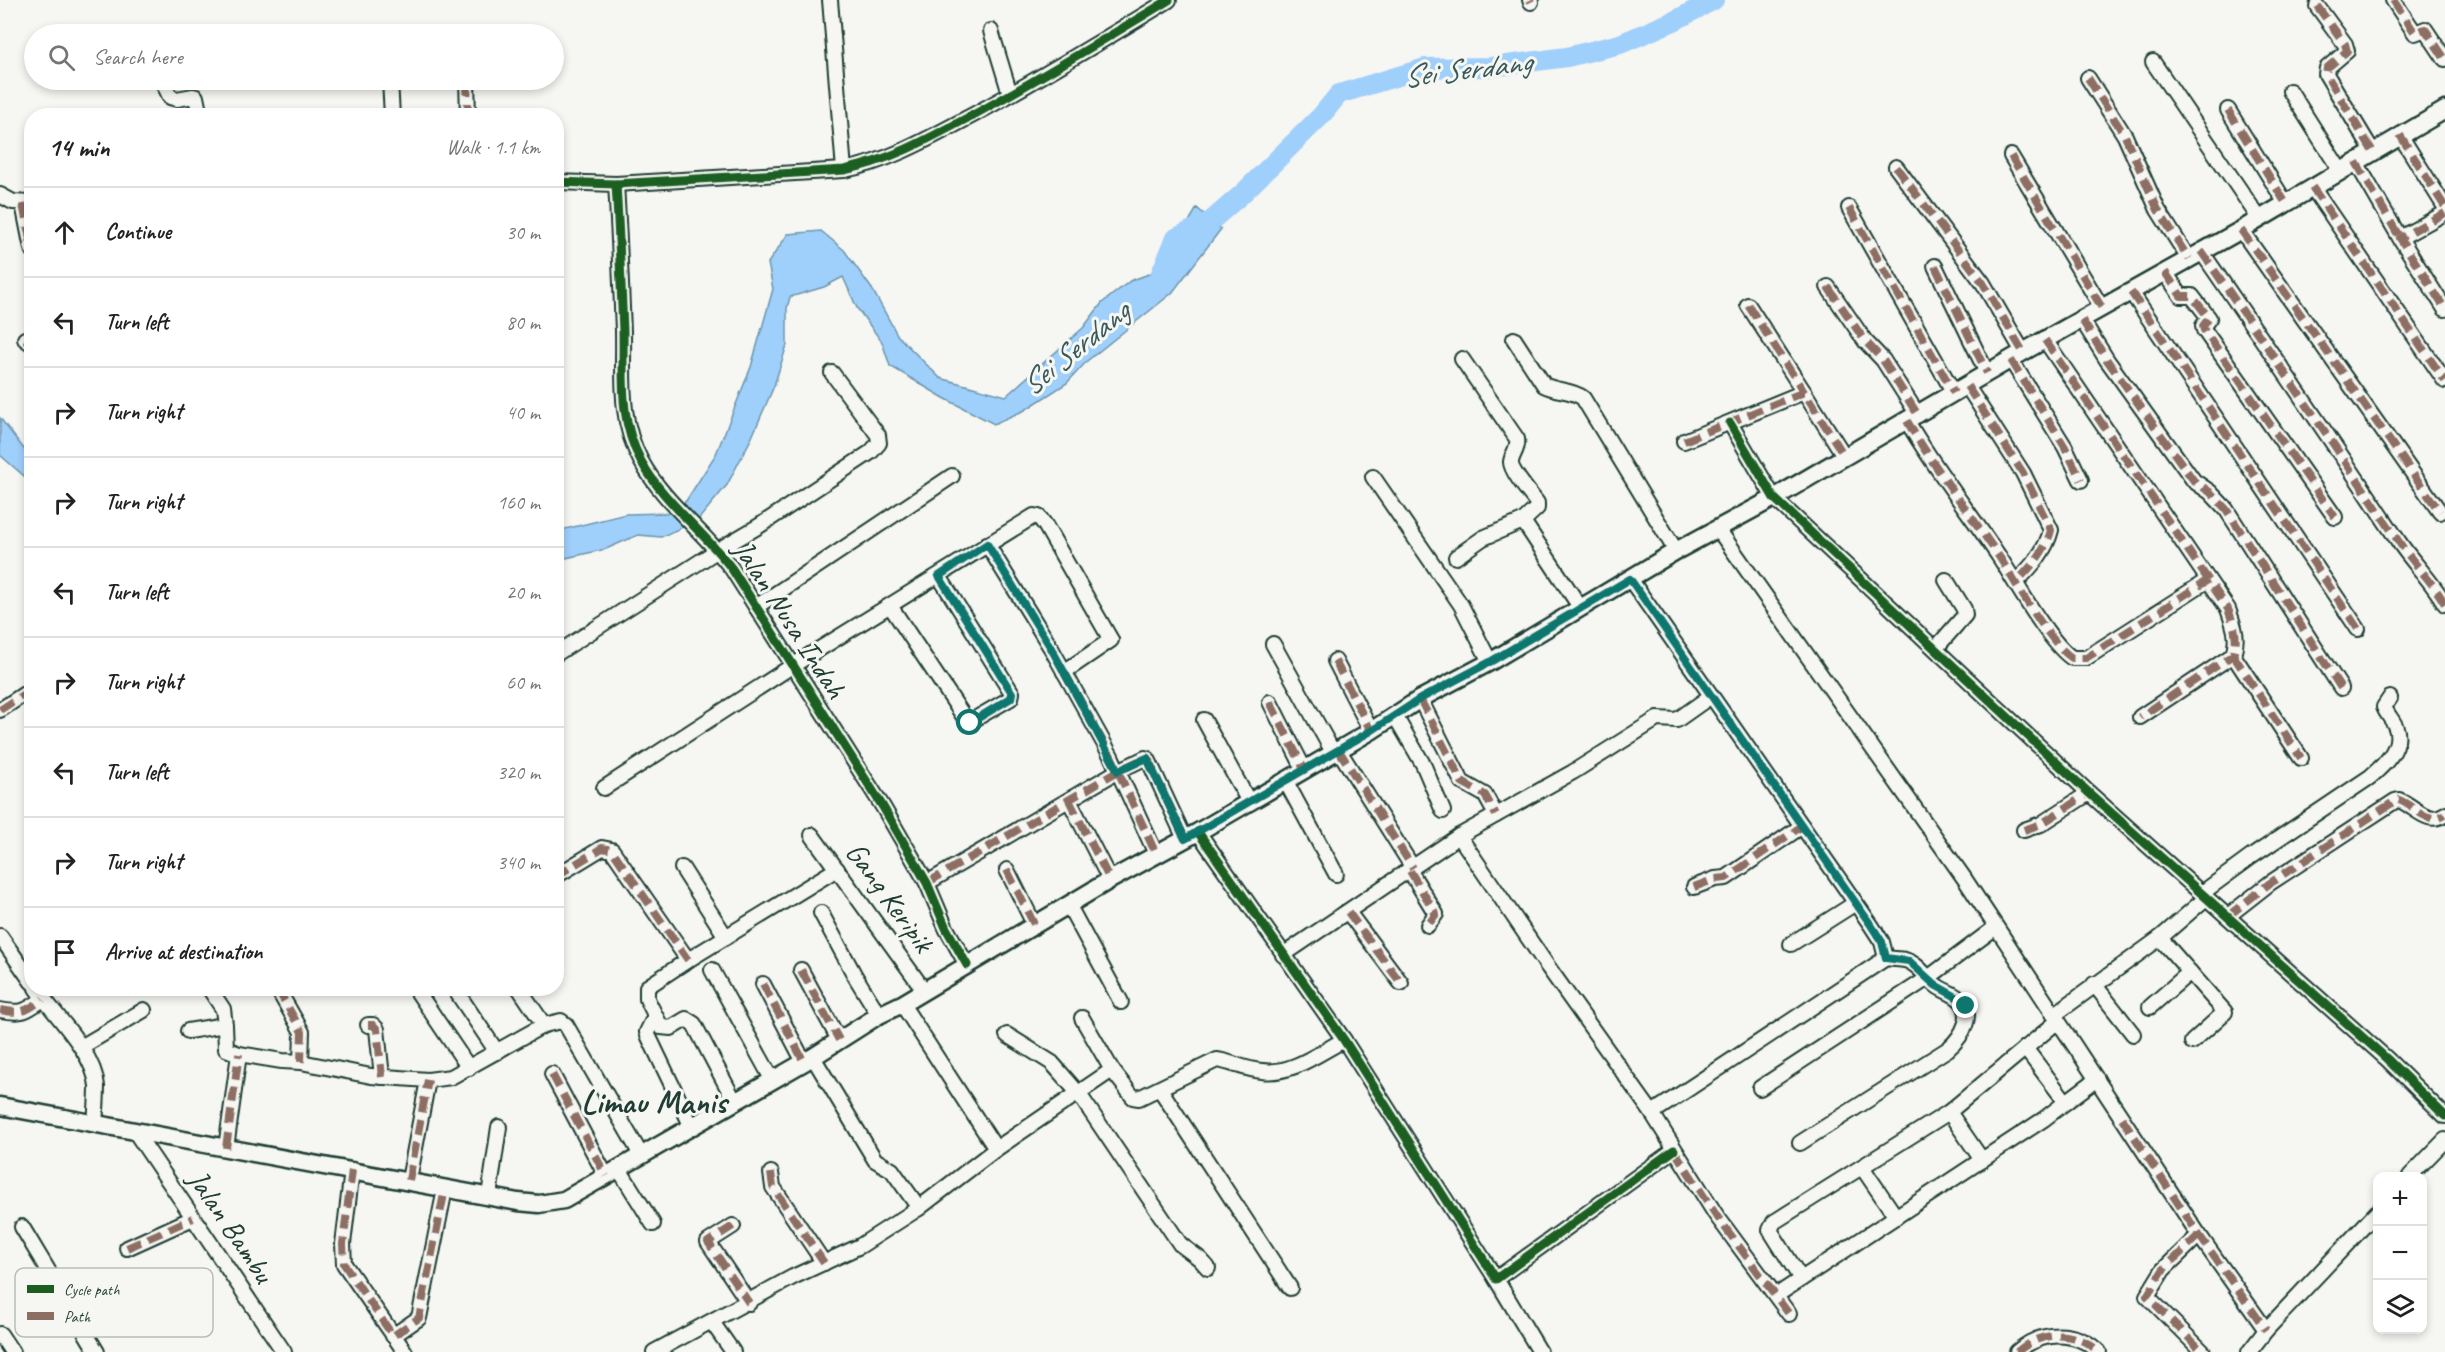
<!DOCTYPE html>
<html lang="en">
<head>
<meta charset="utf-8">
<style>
  body { margin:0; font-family:Caveat,sans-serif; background:#f2f2f2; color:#222 }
  .controls { position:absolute; right:18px; bottom:18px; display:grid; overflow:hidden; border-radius:12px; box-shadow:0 3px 9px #0003 }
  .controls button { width:54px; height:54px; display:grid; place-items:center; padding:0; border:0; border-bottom:2px solid #e0e0e0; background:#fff; color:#222; font:30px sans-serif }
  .stop { position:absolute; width:18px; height:18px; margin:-14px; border:4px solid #0f766e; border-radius:50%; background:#fff }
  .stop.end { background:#0f766e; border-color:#fff; box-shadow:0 2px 6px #0008 }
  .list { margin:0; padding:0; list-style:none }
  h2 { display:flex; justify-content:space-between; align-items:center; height:78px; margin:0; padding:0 24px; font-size:26px }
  h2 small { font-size:20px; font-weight:400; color:#767676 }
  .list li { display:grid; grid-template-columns:39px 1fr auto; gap:18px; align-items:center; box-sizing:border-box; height:90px; padding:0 24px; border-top:2px solid #e0e0e0 }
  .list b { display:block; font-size:22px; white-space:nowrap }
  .list em { font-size:20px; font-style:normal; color:#767676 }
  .icon { flex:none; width:33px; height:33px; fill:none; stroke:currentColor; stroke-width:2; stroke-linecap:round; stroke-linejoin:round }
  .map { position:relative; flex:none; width:2445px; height:1352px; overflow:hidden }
  .search { position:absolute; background:#fff; box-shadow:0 3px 9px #0003; left:24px; top:24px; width:540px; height:66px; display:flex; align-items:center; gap:15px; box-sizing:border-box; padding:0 21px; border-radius:33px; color:#767676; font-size:22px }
  .panel { position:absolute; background:#fff; box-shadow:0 3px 9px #0003; left:24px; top:108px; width:540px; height:888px; border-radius:24px }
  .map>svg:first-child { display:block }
  .water { fill:#9fcffb; stroke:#6c95ab; stroke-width:1.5 }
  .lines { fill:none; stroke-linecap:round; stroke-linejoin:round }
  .river { stroke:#9fcffb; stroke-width:20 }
  .minor-casing { stroke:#1f3d34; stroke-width:18 }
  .major-casing { stroke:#1f3d34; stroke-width:21 }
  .minor { stroke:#f6f6f2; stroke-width:14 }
  .major { stroke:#f6f6f2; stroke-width:16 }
  .quiet { stroke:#8d6e63; stroke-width:8; stroke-dasharray:15 8; stroke-linecap:butt }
  .cycleway-casing { stroke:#f6f6f2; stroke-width:13 }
  .cycleway { stroke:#1b5e20; stroke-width:9 }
  .route { stroke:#0f766e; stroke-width:8 }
  .labels { text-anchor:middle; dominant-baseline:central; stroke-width:6; stroke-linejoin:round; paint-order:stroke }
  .street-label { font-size:30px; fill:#1f3d34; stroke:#f6f6f2 }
  .water-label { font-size:32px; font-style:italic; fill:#395a5c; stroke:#f6f6f2 }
  .quarter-label { font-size:33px; font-weight:bold; fill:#1f3d34; stroke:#f6f6f2 }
  .key { fill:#f6f6f2; stroke:#b6beb9; stroke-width:1.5 }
  .key-label { font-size:16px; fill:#1f3d34 }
</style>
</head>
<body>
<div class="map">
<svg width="2445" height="1352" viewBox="0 0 2445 1352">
  <rect width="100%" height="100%" fill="#f6f6f2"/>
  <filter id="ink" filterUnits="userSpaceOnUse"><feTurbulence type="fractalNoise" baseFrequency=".0167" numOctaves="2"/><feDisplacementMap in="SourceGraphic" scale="12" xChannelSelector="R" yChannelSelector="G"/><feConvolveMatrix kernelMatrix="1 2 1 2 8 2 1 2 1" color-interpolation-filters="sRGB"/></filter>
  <g filter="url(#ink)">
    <g class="water">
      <polygon points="1197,208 1221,229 1172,293 1087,361 1067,383 1025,410 994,424 944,398 890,366 882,342 857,308 843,277 824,287 790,297 787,308 787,345 774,386 752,437 727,485 698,520 661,537 638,535 606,549 557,560 557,531 626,514 667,513 686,501 716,454 751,367 773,289 768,263 788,234 821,231 844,250 872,289 898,336 940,378 1006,396 1083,328 1102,303 1130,281 1154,272 1177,242"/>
      <polygon points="0,418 31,458 31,482 0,455"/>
    </g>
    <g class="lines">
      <polyline class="river" points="1161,273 1176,238 1211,221 1243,193 1321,116 1339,94 1425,68 1491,67 1567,57 1620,44 1676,20 1714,0"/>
      <g class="minor-casing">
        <g id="minor">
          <polyline points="830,0 844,170"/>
          <polyline points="1530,0 1531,2"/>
          <polyline points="2393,0 2415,33 2425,29 2445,59"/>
          <polyline points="2317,6 2345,44 2347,51 2327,68 2326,74 2373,152"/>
          <polyline points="991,31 1010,94"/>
          <polyline points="2153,62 2259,218"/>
          <polyline points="2088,78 2125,136 2158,210 2189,259"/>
          <polyline points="162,80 170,97 177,99 193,96 196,97 200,116"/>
          <polyline points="390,80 392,116"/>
          <polyline points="467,80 468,116"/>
          <polyline points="2290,91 2340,170"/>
          <polyline points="2228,110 2285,202"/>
          <polyline points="2400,135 2445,207"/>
          <polyline points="2011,156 2102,308"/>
          <polyline points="2356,162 2400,238"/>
          <polyline points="1896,167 1983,283 2023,352"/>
          <path d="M556,182l60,2 228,-14c47,-9 89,-34 131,-56 66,-36 130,-75 194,-114"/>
          <path d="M616,184c3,49 5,98 7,147 1,46 -5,87 18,130 22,41 63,70 91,108l151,238 44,76 19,45 21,37"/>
          <polyline points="2312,187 2445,381"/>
          <polyline points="0,195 13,202 32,203"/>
          <polyline points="23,204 32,249"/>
          <polyline points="1849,208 1954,393"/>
          <polyline points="2445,213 2400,238 2445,309"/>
          <polyline points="2241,230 2440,512"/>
          <path d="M2201,251c67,97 133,193 198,291 14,21 33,39 46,62"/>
          <polyline points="1935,266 1987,373"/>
          <polyline points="2165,272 2181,296 2192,296 2209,318 2203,326 2204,330 2335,517"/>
          <polyline points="1828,287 1865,341 1883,360 1918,415"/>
          <polyline points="2131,292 2358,629"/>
          <polyline points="1748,305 1804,392"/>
          <polyline points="2082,320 2107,360 2194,481 2210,492 2226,509 2341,688"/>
          <polyline points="25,339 32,344"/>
          <path d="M1514,339l30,46c13,7 27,4 39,13l93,153"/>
          <path d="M2045,340l183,269c6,17 11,29 5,46l-93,62"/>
          <path d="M1462,359l55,80c2,10 -5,14 -6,23 -1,8 20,33 26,41v5l-14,13"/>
          <polyline points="2011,360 2065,447 2081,480"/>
          <path d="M1967,386l56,87 28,57c-5,21 -20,37 -35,52"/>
          <path d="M1907,421c28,48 62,91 93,137 16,25 50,86 72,100h14l122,-78"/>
          <polyline points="1730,423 1774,498 2089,793 2387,1059 2445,1116"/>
          <polyline points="1684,441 1804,392 1845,457"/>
          <polyline points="1373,477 1461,605 1490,662"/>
          <polyline points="1718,529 1964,878 2199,1235 2266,1330"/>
          <polyline points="987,544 1051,648 1111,756 1156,854"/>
          <polyline points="1456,557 1483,538 1523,521 1580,607"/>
          <polyline points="1630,579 1871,925 1882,942 1886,958 1652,1113"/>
          <polyline points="756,607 952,476"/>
          <polyline points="891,607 968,723 1011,698 1012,693 939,576"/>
          <polyline points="1273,644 1333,752"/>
          <polyline points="1936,648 1965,615 1964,609 1946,580"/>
          <polyline points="556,654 718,550 759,526 871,452 879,443 878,435 832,373"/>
          <polyline points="2233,655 2301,758"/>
          <polyline points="1335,661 1371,731"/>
          <polyline points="1420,699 1462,782 1485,795 1496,815"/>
          <polyline points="1270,702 1304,769"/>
          <polyline points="0,710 32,689"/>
          <polyline points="1395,716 1423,764 1443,811"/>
          <polyline points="1204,720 1249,802"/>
          <polyline points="1338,749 1413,868"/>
          <polyline points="1285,780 1336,874"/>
          <polyline points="604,788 792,666 1034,516 1039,517 1045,525 1111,640 1064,672"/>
          <polyline points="1069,800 1110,880"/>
          <polyline points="2024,830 2041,824 2089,793"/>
          <polyline points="1198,832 1344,1040 1496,1279 1674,1150"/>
          <polyline points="812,835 924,990"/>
          <polyline points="1459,836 1548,967 1652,1113 1716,1215 1789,1314"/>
          <polyline points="682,868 726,937"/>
          <polyline points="1007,870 1034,924"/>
          <polyline points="1410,871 1436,914 1428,925"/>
          <polyline points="556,876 602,848 612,850 688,960"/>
          <polyline points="927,883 1118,771 1145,758 1148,759 1185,839"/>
          <polyline points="1694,887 1715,879 1726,878 1802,826"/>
          <path d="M2202,893l49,-36 119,-80c13,-11 33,-29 26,-49 -2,-7 -9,-13 -12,-21l6,-9"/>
          <polyline points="1069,906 1121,1002"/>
          <polyline points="1348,912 1401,983"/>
          <polyline points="821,913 855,976 879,1015"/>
          <path d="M2228,916l42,-33 125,-82 4,-1c16,6 28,26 46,14"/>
          <polyline points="0,936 32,982"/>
          <polyline points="2160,938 2225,1012 2192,1042"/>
          <polyline points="1791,944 1854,904"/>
          <polyline points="1283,955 1459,836 1573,772 1657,719 1677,720 1711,696"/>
          <polyline points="712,970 772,1079"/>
          <polyline points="801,970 839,1040"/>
          <polyline points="763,984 804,1062"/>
          <polyline points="2094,984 2133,1034"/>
          <path d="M36,988c19,28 58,64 61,98 0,12 -1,25 -2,38"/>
          <polyline points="277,988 302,1032 301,1062"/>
          <polyline points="415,988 469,1068"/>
          <polyline points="454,988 497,1052"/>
          <polyline points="519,988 544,1025"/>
          <polyline points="902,1004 996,1149"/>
          <polyline points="2150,1007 2190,972"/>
          <path d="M0,1010c22,4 25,2 43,-11"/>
          <polyline points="2054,1015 2160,938 2206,898"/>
          <polyline points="655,1016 647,1032 648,1035 691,1125"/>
          <polyline points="225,1025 226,1049 239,1054 282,1061 301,1062 371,1076 428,1080 451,1077 544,1025 561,1021 566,1025 641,1155"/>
          <polyline points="368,1025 373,1025 377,1029 382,1077"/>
          <polyline points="188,1031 225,1025 223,1009 209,988"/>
          <polyline points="1007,1035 1052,1063 1079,1094 1180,1244 1200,1259 1208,1268"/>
          <polyline points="81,1047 144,1010"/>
          <path d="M1112,1070l21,27 6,1 78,-38c15,2 29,10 45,11 29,4 57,-18 82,-31"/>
          <polyline points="552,1074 606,1176"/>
          <polyline points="1760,1088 1928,978 1996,927"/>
          <polyline points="1160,1089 1290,1288"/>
          <polyline points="734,1100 694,1024 686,1019 671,1028 661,1027 647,999 647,987 688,960 837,869"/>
          <polyline points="2066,1102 2097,1079"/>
          <polyline points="1949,1112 1982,1160"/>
          <polyline points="134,1130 284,1352"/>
          <path d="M1800,1143l148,-94c14,-12 29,-36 10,-51 -6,-5 -14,-7 -21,-12 -10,-7 -19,-23 -32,-26 -6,-1 -13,-1 -19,-2"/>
          <polyline points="226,1148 239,1054"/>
          <polyline points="1862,1167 1896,1217"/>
          <polyline points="619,1169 653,1224"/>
          <polyline points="352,1170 343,1244 344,1264 405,1352"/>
          <polyline points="771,1173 773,1187 824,1263"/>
          <polyline points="2410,1176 2445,1140"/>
          <polyline points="409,1180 428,1080"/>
          <polyline points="489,1196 499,1127"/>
          <polyline points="919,1208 996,1149 1112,1070 1082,1018"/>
          <polyline points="733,1226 708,1242 749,1303"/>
          <polyline points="22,1227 97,1352"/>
          <polyline points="2199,1235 2163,1270 2147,1296 2203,1352"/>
          <polyline points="127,1248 193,1218"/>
          <polyline points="1496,1279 1540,1352"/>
          <polyline points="1801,1279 1770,1230 1774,1222 1949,1112 2058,1021"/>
          <polyline points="1783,1291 2044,1119 2066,1102 2025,1048"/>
          <polyline points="712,1322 733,1352"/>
          <polyline points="0,1334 12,1352"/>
          <polyline points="393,1336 419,1318 445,1189"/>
          <polyline points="654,1352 793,1277 860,1246 919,1208 892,1170 875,1160 813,1057"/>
          <path d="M2017,1352c24,-22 59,-22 82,0"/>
          <polyline points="2249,1352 2266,1330 2378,1211"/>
        </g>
      </g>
      <g class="major-casing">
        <polyline id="major" points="0,1106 518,1202 539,1204 564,1200 813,1057 879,1015 902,1004 1110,880 1198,832 1371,731 1420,699 1490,662 1676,551 1774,498 2023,352 2241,230 2445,110"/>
      </g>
      <use href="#minor" class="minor"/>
      <use href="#major" class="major"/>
      <g class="quiet">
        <polyline points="1530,0 1531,2"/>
        <polyline points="2393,0 2415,33 2425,29 2445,59"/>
        <polyline points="2317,6 2345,44 2347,51 2327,68 2326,74 2373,152"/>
        <polyline points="2088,78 2125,136 2158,210 2189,259"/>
        <polyline points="467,80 468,116"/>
        <polyline points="2228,110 2285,202"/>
        <polyline points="2400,135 2445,207"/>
        <polyline points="2011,156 2102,308"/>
        <polyline points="2356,162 2400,238"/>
        <polyline points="1896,167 1983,283 2023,352"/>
        <polyline points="2312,187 2445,381"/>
        <polyline points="23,204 32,249"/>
        <polyline points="1849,208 1954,393"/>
        <polyline points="2445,213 2400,238 2445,309"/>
        <polyline points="2241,230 2440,512"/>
        <path d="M2201,251c67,97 133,193 198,291 14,21 33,39 46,62"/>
        <polyline points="1935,266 1987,373"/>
        <polyline points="2165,272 2181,296 2192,296 2209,318 2203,326 2204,330 2335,517"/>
        <polyline points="1828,287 1865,341 1883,360 1918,415"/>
        <polyline points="2131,292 2358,629"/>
        <polyline points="1748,305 1804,392"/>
        <polyline points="2082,320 2107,360 2194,481 2210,492 2226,509 2341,688"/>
        <polyline points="25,339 32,344"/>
        <path d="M2045,340l183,269c6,17 11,29 5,46l-93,62"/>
        <polyline points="2011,360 2065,447 2081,480"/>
        <path d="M1967,386l56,87 28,57c-5,21 -20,37 -35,52"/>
        <path d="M1907,421c28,48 62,91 93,137 16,25 50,86 72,100h14l122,-78"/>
        <polyline points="1684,441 1804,392 1845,457"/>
        <polyline points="2233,655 2301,758"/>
        <polyline points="1335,661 1371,731"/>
        <polyline points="1064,672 1111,756 1156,854"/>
        <polyline points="1420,699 1462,782 1485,795 1496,815"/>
        <polyline points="1270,702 1304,769"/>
        <polyline points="0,710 32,689"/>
        <polyline points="1338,749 1413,868"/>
        <polyline points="1069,800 1110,880"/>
        <polyline points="2024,830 2041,824 2089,793"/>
        <polyline points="1007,870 1034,924"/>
        <polyline points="1410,871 1436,914 1428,925"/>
        <polyline points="556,876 602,848 612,850 688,960"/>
        <polyline points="927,883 1118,771 1145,758 1148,759 1185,839"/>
        <polyline points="1694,887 1715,879 1726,878 1802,826"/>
        <polyline points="1348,912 1401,983"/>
        <path d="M2228,916l42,-33 125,-82 4,-1c16,6 28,26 46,14"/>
        <polyline points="801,970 839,1040"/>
        <polyline points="763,984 804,1062"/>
        <polyline points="277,988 302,1032 301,1062"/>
        <path d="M0,1010c22,4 25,2 43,-11"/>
        <polyline points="368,1025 373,1025 377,1029 382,1077"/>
        <polyline points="552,1074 606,1176"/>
        <polyline points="2122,1118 2199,1235 2266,1330"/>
        <polyline points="226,1148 239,1054"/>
        <polyline points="1674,1150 1716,1215 1789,1314"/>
        <polyline points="352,1170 343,1244 344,1264 393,1336 419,1318 445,1189"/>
        <polyline points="771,1173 773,1187 824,1263"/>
        <polyline points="409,1180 428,1080"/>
        <polyline points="733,1226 708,1242 749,1303"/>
        <polyline points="2199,1235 2163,1270 2147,1296 2203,1352"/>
        <polyline points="127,1248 193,1218"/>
        <path d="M2017,1352c24,-22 59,-22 82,0"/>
      </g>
      <g class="cycleway-casing">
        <g id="cycleway">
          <path d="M556,182l60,2 228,-14c47,-9 89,-34 131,-56 66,-36 130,-75 194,-114"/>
          <path d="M616,184c3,49 5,98 7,147 1,46 -5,87 18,130 22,41 63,70 91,108l151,238 44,76 19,45 21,37"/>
          <polyline points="1730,423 1774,498 2089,793 2387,1059 2445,1116"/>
          <polyline points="1198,832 1344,1040 1496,1279 1674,1150"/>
        </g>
      </g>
      <use href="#cycleway" class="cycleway"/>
    </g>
  </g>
  <g class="lines" filter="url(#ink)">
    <polyline class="route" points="970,723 1011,698 1012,693 939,576 987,544 1051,648 1118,771 1147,758 1185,839 1371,731 1420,699 1490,662 1630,579 1871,925 1882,942 1886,958 1909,961 1935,985 1960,999 1966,1006"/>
  </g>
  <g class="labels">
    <g class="street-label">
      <text transform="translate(790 619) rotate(57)">Jalan Nusa Indah</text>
      <text transform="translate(890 897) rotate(54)">Gang Keripik</text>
      <text transform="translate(231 1226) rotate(56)">Jalan Bambu</text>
    </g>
    <g class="water-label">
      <text transform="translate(1467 69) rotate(-7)">Sei Serdang</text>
      <text transform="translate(1075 348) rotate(-39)">Sei Serdang</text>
    </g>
    <g class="quarter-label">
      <text x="654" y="1102">Limau Manis</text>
    </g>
  </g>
  <rect x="15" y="1268" width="198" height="69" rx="9" class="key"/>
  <rect x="27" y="1285" width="27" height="8" fill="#1b5e20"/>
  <rect x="27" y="1312" width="27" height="8" fill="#8d6e63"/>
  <g class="key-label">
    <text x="64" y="1295">Cycle path</text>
    <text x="64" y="1322">Path</text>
  </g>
</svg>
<div class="controls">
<button>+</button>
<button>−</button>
<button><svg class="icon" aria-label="layers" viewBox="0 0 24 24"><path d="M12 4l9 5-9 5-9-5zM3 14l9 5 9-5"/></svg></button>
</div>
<div class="stop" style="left:970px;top:723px"></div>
<div class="stop end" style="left:1966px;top:1006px"></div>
<div class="search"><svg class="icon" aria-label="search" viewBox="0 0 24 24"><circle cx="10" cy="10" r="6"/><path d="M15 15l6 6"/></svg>Search here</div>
<section class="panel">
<h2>14 min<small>Walk · 1.1 km</small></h2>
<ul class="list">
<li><svg class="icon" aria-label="ahead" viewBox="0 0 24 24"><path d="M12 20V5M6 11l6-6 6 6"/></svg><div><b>Continue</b></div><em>30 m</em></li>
<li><svg class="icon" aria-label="left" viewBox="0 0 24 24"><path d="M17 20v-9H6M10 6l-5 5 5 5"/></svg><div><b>Turn left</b></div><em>80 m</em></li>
<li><svg class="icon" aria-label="right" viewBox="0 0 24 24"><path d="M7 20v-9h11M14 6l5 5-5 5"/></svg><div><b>Turn right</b></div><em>40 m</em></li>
<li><svg class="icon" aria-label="right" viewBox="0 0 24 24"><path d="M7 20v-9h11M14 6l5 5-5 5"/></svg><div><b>Turn right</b></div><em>160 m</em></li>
<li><svg class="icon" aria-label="left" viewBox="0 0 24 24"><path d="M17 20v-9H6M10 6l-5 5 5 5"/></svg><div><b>Turn left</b></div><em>20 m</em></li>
<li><svg class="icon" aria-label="right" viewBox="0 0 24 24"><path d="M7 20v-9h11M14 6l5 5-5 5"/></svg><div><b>Turn right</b></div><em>60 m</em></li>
<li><svg class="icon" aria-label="left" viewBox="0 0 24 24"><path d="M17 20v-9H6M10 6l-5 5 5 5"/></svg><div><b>Turn left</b></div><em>320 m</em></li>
<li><svg class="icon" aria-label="right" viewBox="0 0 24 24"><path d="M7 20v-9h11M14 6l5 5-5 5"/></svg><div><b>Turn right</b></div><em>340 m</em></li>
<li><svg class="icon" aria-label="arrive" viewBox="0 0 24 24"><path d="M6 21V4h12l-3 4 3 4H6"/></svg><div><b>Arrive at destination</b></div></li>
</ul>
</section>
</div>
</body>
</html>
